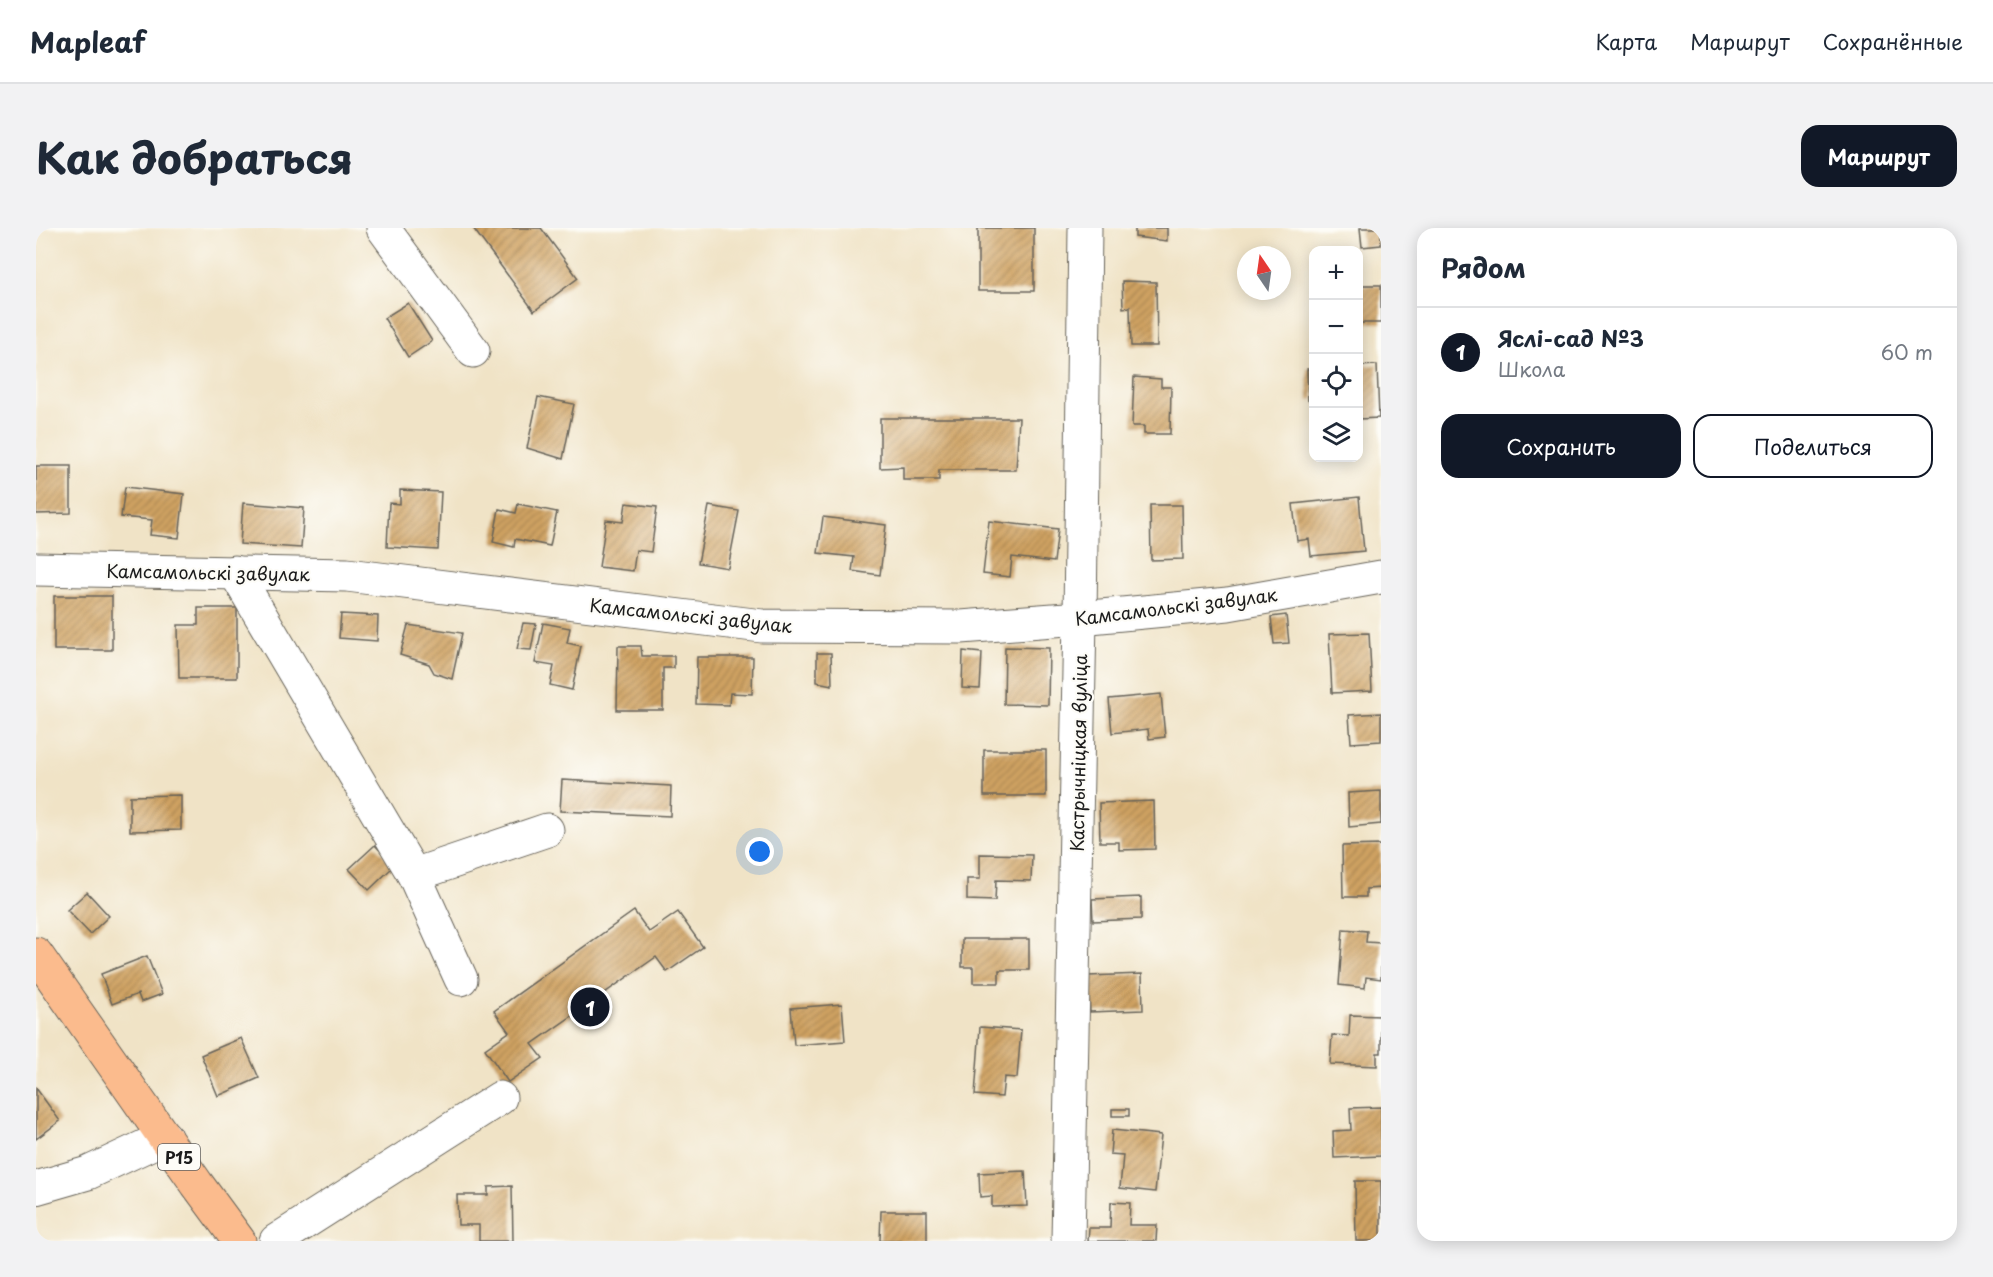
<!DOCTYPE html>
<html lang="ru">
<head>
<meta charset="utf-8">
<style>
  body { margin:0; font-family:"Playpen Sans",sans-serif; background:#f2f2f3; color:#1f2937 }
  .controls { position:absolute; right:18px; top:18px; display:grid; overflow:hidden; border-radius:12px; box-shadow:0 3px 15px #0003 }
  .controls button { width:54px; height:54px; display:grid; place-items:center; padding:0; border:0; border-bottom:2px solid #e0e1e3; background:#fff; color:#1f2937; font:30px sans-serif }
  .compass { position:absolute; left:1201px; top:18px; width:54px; height:54px; border-radius:50%; background:#fff; box-shadow:0 3px 15px #0003; rotate:347deg }
  .you { position:absolute; left:724px; top:624px; width:21px; height:21px; margin:-15px; border:4px solid #fff; border-radius:50%; background:#1a73e8; box-shadow:0 0 0 9px #1a73e833 }
  .badge { display:grid; place-items:center; width:39px; height:39px; border-radius:50%; background:#111827; color:#fff; font-size:20px; font-weight:700 }
  .pin { position:absolute; translate:-50% -50%; border:3px solid #fff; box-shadow:0 2px 6px #0006 }
  .list { margin:0; padding:0; list-style:none }
  h2 { display:flex; justify-content:space-between; align-items:center; height:78px; margin:0; padding:0 24px; font-size:26px }
  h2 small { font-size:20px; font-weight:400; color:#747a83 }
  .list li { display:grid; grid-template-columns:39px 1fr auto; gap:18px; align-items:center; box-sizing:border-box; height:90px; padding:0 24px; border-top:2px solid #e0e1e3 }
  .list b { display:block; font-size:22px; white-space:nowrap }
  .list p { margin:0; font-size:20px; white-space:nowrap; color:#747a83 }
  .list em { font-size:20px; font-style:normal; color:#747a83 }
  .actions { display:flex; gap:12px; padding:18px 24px }
  .actions a { flex:1; padding:14px 0; border:2px solid #111827; border-radius:18px; text-align:center; font-size:21px; color:#111827 }
  .actions .main { background:#111827; color:#fff }
  .icon { flex:none; width:33px; height:33px; fill:none; stroke:currentColor; stroke-width:2; stroke-linecap:round; stroke-linejoin:round }
  .map { position:relative; flex:none; width:1345px; height:1013px; overflow:hidden; border-radius:18px }
  header { display:flex; align-items:center; gap:36px; box-sizing:border-box; height:84px; padding:0 30px; background:#fff; border-bottom:2px solid #e0e1e3 }
  header strong { font-size:28px }
  nav { display:flex; gap:33px; margin-inline-start:auto; font-size:21px }
  .intro { display:flex; align-items:center; justify-content:space-between; box-sizing:border-box; height:144px; padding:0 36px }
  h1 { margin:0; font-size:42px }
  .button { padding:15px 27px; border-radius:18px; background:#111827; color:#fff; font-size:21px; font-weight:700 }
  main { display:flex; gap:36px; padding:0 36px }
  aside { flex:1; background:#fff; border-radius:18px; box-shadow:0 3px 15px #0003 }
  .map>svg:first-child { display:block }
  .building { fill:url(#building-hatch) }
  .lines { fill:none; stroke-linecap:round; stroke-linejoin:round }
  .minor-casing { stroke:#666258; stroke-width:35 }
  .major-casing { stroke:#666258; stroke-width:35 }
  .minor { stroke:#fff; stroke-width:33 }
  .major { stroke:#fbbb8d; stroke-width:33 }
  .labels { text-anchor:middle; dominant-baseline:central; stroke-width:4.5; stroke-linejoin:round; paint-order:stroke }
  .shield { fill:#fdfcf7; stroke:#605f5e; stroke-width:1.5 }
  .shield-label { font-size:16px; font-weight:bold; fill:#1c1c1c }
  .street-label { font-size:18px; fill:#1c1c1c; stroke:#fdfcf7 }
</style>
</head>
<body>
<header>
<strong>Mapleaf</strong>
<nav><a>Карта</a><a>Маршрут</a><a>Сохранённые</a></nav>
</header>
<div class="intro"><h1>Как добраться</h1><a class="button">Маршрут</a></div>
<main>
<div class="map">
<svg width="1345" height="1013" viewBox="0 0 1345 1013">
  <defs>
    <pattern id="building-hatch" width="6" height="6" patternUnits="userSpaceOnUse" patternTransform="scale(1.5)"><rect width="6" height="6" fill="#cfa262"/><path d="M-1 1l2-2M0 6l6-6M5 7l2-2" fill="none" stroke="#a78350"/></pattern>
  </defs>
  <rect width="100%" height="100%" fill="#fdfcf7"/>
  <filter id="ink" filterUnits="userSpaceOnUse"><feTurbulence type="fractalNoise" baseFrequency=".0167" numOctaves="2"/><feDisplacementMap in="SourceGraphic" scale="12" xChannelSelector="R" yChannelSelector="G"/><feConvolveMatrix kernelMatrix="1 2 1 2 8 2 1 2 1" color-interpolation-filters="sRGB"/></filter>
  <filter id="wash" filterUnits="userSpaceOnUse"><feTurbulence type="fractalNoise" baseFrequency=".008" numOctaves="4" result="noise"/><feDisplacementMap in="SourceGraphic" scale="24" xChannelSelector="R" yChannelSelector="G"/><feGaussianBlur stdDeviation="1.35" result="paint"/><feColorMatrix in="noise" values="0 0 0 0 0 0 0 0 0 0 0 0 0 0 0 0 0 1.4 0 .05"/><feComposite in="paint" operator="in"/></filter>
  <g filter="url(#wash)">
    <rect width="100%" height="100%" fill="#f0e3c6"/>
    <g id="blocks">
      <g class="building">
        <polygon points="437,0 505,0 542,50 498,83"/>
        <rect x="942" y="0" width="56" height="63"/>
        <polygon points="1099,0 1131,0 1131,13 1099,9"/>
        <polygon points="1324,0 1345,0 1345,17 1326,19"/>
        <polygon points="1086,53 1120,54 1121,118 1095,118 1094,79 1087,80"/>
        <rect x="1322" y="57" width="23" height="38"/>
        <polygon points="372,75 396,113 372,129 348,90"/>
        <polygon points="1341,137 1343,190 1322,191 1322,138"/>
        <polygon points="1271,141 1278,141 1278,171 1272,172"/>
        <polygon points="1098,149 1125,151 1125,159 1135,159 1134,206 1108,206 1108,198 1096,198"/>
        <polygon points="502,169 538,176 527,231 491,220"/>
        <polygon points="844,190 983,190 980,242 903,242 903,252 867,252 867,239 844,240"/>
        <polygon points="0,238 35,238 35,285 0,286"/>
        <polygon points="89,259 148,266 143,310 114,307 116,292 85,289"/>
        <polygon points="364,262 405,264 402,322 351,319 353,275 364,276"/>
        <polygon points="1323,269 1328,323 1275,328 1273,311 1261,313 1257,276"/>
        <polygon points="207,275 268,280 265,320 204,316"/>
        <polygon points="590,275 621,279 615,324 600,322 597,343 563,339 570,292 587,294"/>
        <polygon points="482,276 521,284 514,318 479,311 478,319 457,314 463,281 480,285"/>
        <polygon points="1114,277 1146,277 1147,331 1115,332"/>
        <polygon points="673,278 703,283 692,340 662,335"/>
        <polygon points="787,289 850,297 844,347 816,343 818,329 782,325"/>
        <polygon points="953,293 1022,301 1018,334 976,329 974,349 947,346"/>
        <rect x="18" y="368" width="58" height="54"/>
        <polygon points="162,380 201,380 201,450 143,450 142,397 162,397"/>
        <polygon points="305,386 342,388 341,413 303,410"/>
        <polygon points="1250,387 1253,415 1238,416 1235,389"/>
        <polygon points="487,395 500,396 495,422 481,421"/>
        <polygon points="507,395 534,400 531,415 545,418 536,462 514,457 518,438 499,435"/>
        <polygon points="372,397 426,405 416,451 398,445 393,436 364,427"/>
        <polygon points="1333,405 1336,463 1296,465 1293,406"/>
        <polygon points="582,418 605,418 606,428 638,428 638,440 627,440 627,482 581,482"/>
        <polygon points="969,419 1013,420 1012,477 968,476"/>
        <polygon points="927,423 946,425 944,461 926,460"/>
        <polygon points="781,425 795,425 796,457 781,454"/>
        <polygon points="661,429 717,429 716,466 694,465 693,477 660,476"/>
        <polygon points="1125,466 1129,509 1113,511 1112,501 1076,505 1073,471"/>
        <polygon points="1345,485 1345,513 1315,515 1313,487"/>
        <rect x="948" y="522" width="62" height="46"/>
        <polygon points="526,552 635,558 634,588 524,583"/>
        <polygon points="1345,563 1345,596 1313,599 1312,565"/>
        <polygon points="145,567 145,602 94,603 94,568"/>
        <polygon points="1118,573 1119,621 1083,622 1083,614 1064,614 1063,575"/>
        <polygon points="339,617 358,638 333,662 313,641"/>
        <polygon points="1345,617 1345,660 1330,661 1330,669 1307,669 1306,618"/>
        <polygon points="944,626 996,627 995,653 960,652 959,673 931,672 931,651 944,651"/>
        <polygon points="51,664 73,688 54,706 31,682"/>
        <polygon points="1105,669 1105,691 1057,693 1056,671"/>
        <polygon points="598,683 613,704 642,684 667,719 631,744 620,729 496,816 507,830 472,854 449,821 473,804 458,783"/>
        <polygon points="1307,701 1331,703 1330,714 1345,715 1345,751 1330,749 1329,760 1303,757"/>
        <polygon points="926,711 993,711 993,742 963,742 963,755 937,755 937,739 926,739"/>
        <polygon points="111,728 126,766 105,774 102,766 76,776 65,746"/>
        <polygon points="1106,746 1107,782 1054,784 1052,748"/>
        <polygon points="806,776 809,813 758,817 755,780"/>
        <polygon points="1314,787 1345,788 1345,825 1341,825 1341,838 1294,836 1296,807 1313,808"/>
        <polygon points="944,799 985,802 981,850 968,849 966,869 939,867"/>
        <polygon points="205,810 223,850 182,868 165,827"/>
        <polygon points="0,860 24,893 0,911"/>
        <polygon points="1345,879 1345,928 1298,930 1297,903 1315,902 1314,880"/>
        <rect x="1076" y="881" width="17" height="7"/>
        <polygon points="1076,902 1125,907 1119,964 1084,960 1087,927 1074,926"/>
        <polygon points="989,943 991,978 956,979 956,968 944,969 943,945"/>
        <polygon points="1319,953 1345,953 1345,1013 1320,1013"/>
        <polygon points="476,958 477,1013 443,1013 443,997 422,997 421,967 452,967 452,959"/>
        <polygon points="1075,974 1094,975 1093,997 1121,997 1120,1013 1052,1013 1053,1000 1074,1000"/>
        <polygon points="845,983 891,983 891,1013 844,1013"/>
      </g>
    </g>
  </g>
  <g filter="url(#ink)">
    <use href="#blocks" fill-opacity="0" stroke="#666258" stroke-width="1.5"/>
    <g class="lines">
      <g class="minor-casing">
        <g id="minor">
          <polyline points="347,0 437,123"/>
          <polyline points="0,341 311,347 726,398 925,399 1044,390 1192,376 1345,349"/>
          <polyline points="199,344 378,647 425,751"/>
          <polyline points="378,647 511,602"/>
          <polyline points="0,960 52,945 129,909"/>
          <polyline points="240,1013 464,870"/>
          <polyline points="1032,1013 1044,390 1049,0"/>
        </g>
      </g>
      <g class="major-casing">
        <polyline id="major" points="0,726 161,956 203,1013"/>
      </g>
      <use href="#minor" class="minor"/>
      <use href="#major" class="major"/>
    </g>
  </g>
  <g class="labels">
    <rect class="shield" x="122" y="916" width="42" height="26" rx="4.5"/>
    <g class="shield-label">
      <text x="143" y="929">Р15</text>
    </g>
    <g class="street-label">
      <text transform="translate(172 344) rotate(1)">Камсамольскі завулак</text>
      <text transform="translate(1140 378) rotate(-7)">Камсамольскі завулак</text>
      <text transform="translate(655 387) rotate(6)">Камсамольскі завулак</text>
      <text transform="translate(1042 525) rotate(-89)">Кастрычніцкая вуліца</text>
    </g>
  </g>
</svg>
<div class="controls">
<button>+</button>
<button>−</button>
<button><svg class="icon" aria-label="locate" viewBox="0 0 24 24"><circle cx="12" cy="12" r="6"/><path d="M12 2v4M12 18v4M2 12h4M18 12h4"/></svg></button>
<button><svg class="icon" aria-label="layers" viewBox="0 0 24 24"><path d="M12 4l9 5-9 5-9-5zM3 14l9 5 9-5"/></svg></button>
</div>
<svg class="compass" viewBox="-18 -18 36 36"><path d="M0-13l5 13h-10z" fill="#e53935"/><path d="M0 13l5-13h-10z" fill="#747a83"/></svg>
<div class="you"></div>
<div class="pin badge" style="left:554px;top:779px">1</div>
</div>
<aside>
<h2>Рядом<small></small></h2>
<ul class="list">
<li><span class="badge">1</span><div><b>Яслі-сад №3</b><p>Школа</p></div><em>60 m</em></li>
</ul>
<div class="actions"><a class="main">Сохранить</a><a>Поделиться</a></div>
</aside>
</main>
</body>
</html>
